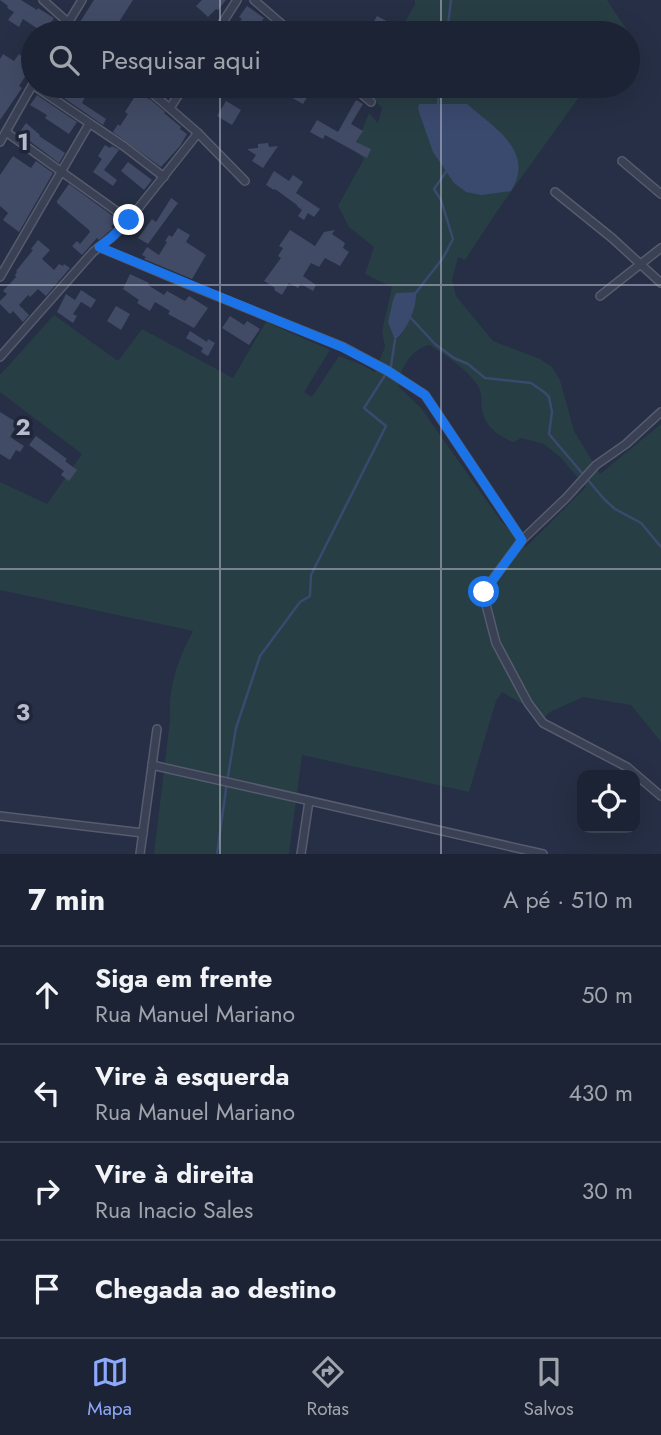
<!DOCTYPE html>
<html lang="pt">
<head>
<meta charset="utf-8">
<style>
  body { margin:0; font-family:Jost,sans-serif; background:#292f40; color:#f1f3f6 }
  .controls { position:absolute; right:21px; bottom:21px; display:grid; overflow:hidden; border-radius:14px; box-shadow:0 7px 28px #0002 }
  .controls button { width:63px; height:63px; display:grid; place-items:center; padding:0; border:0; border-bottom:2px solid #3a404f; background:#1c2334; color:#f1f3f6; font:35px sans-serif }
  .stop { position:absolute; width:21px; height:21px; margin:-16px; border:5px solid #1a73e8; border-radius:50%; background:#fff }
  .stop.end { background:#1a73e8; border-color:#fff; box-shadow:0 2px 7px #0008 }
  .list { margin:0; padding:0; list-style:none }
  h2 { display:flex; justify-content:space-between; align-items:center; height:91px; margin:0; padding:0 28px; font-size:30px }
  h2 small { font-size:23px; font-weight:400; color:#a0a4ac }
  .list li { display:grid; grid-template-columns:46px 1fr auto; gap:21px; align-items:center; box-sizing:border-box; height:98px; padding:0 28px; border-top:2px solid #3a404f }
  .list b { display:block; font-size:26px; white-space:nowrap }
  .list p { margin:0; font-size:23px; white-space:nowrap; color:#a0a4ac }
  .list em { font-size:23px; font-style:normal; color:#a0a4ac }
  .icon { flex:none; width:38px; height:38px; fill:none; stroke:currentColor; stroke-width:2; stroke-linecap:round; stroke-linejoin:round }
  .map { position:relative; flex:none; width:661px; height:854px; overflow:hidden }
  .search { position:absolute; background:#1c2334; box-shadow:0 7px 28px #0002; left:21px; right:21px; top:21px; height:77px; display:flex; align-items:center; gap:18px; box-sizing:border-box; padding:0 24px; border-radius:38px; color:#a0a4ac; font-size:26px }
  .sheet { height:483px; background:#1c2334 }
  nav { display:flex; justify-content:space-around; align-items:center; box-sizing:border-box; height:98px; border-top:2px solid #3a404f; background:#1c2334; font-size:19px; color:#a0a4ac }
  nav a { display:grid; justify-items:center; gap:4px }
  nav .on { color:#8da9fd }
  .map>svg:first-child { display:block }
  .green { fill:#283e45; fill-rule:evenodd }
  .water { fill:#3a496e }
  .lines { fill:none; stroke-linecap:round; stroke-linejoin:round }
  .stream { stroke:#3a496e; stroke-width:2.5 }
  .building { fill:#424b65 }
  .street-casing { stroke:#565c6e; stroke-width:10 }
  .street { stroke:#3a4154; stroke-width:7 }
  .route { stroke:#1a73e8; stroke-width:9 }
  .grid { fill:none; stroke:#b8bdcd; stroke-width:2; stroke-opacity:0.55 }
  .grid-label { font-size:23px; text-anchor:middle; font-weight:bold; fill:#b8bdcd; stroke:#1f2639; stroke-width:7; stroke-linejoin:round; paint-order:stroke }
</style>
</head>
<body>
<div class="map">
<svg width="661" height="854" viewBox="0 0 661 854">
  <rect width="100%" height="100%" fill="#262f45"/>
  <g class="green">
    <polygon points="415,0 607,0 627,30 625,33 399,33 415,4"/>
    <path d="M360,86h227l-89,124 -33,50 -7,-3 -6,23 4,16 37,45 47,18 12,8 8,13 14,51 26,43 61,-50v318l-30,-37 -48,-8 -33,15 -5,5 -43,-25 -6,9 -27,91 -167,-37 -13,99h-135l16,-134c-2,-32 7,-60 23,-89l-193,-41v-108l47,22 35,-50 -82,-62v-17l54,-60 64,46 24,-32 91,49 33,-56 64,28 -26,42 8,5 27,-41 21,8 15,8 10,-25 -3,-16 10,-44 -27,-13 9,-27 -25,-20 -11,-21 26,-47 -10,-9 15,-37 9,10 4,-15zM416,292c-4,17 -7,36 -20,48l-8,-18 8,-29zM430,345c16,11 34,22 46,38 9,12 3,20 7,31 4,14 18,24 31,28l7,-4 23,6 17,14 25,29 -60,60 -25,-26 -80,-113 -22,-21c-1,-17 13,-39 31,-42z"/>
  </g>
  <g class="water">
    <path d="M419,104h48c26,23 69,47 44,87l-30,4 -15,-3 -12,-9 -21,-31 -15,-43z"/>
    <path d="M416,292c1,16 -9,38 -21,48l-7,-18 5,-22 3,-7z"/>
  </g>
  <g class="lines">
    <g class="stream">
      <polyline points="447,33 451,0"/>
      <polyline points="440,106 438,104 440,86"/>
      <polyline points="414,295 443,258 453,239 441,200 434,189 448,169"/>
      <polyline points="408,315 435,344 454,358 468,364 485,378 531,383 544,392 549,397 552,412 549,434 604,499 615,509 641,523 661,547"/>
      <polyline points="217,854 227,782 236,728 260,656 300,602 310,596 311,575 386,426 364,408 391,366 395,340"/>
    </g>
  </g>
  <g class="building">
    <polygon points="0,0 21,0 37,10 38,8 54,18 44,33 35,33 38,29 23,19 19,27 8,20 14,12 7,8 8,6"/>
    <polygon points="94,0 133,0 112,33 97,33 80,22"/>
    <polygon points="202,0 226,0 218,10 216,9 208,17 196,6"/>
    <polygon points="247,6 264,18 256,28 263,33 237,33 233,30 242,19 239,17"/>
    <polygon points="377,16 400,28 397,33 383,33 371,27"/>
    <polygon points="33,37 33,64 19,86 22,88 0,120 0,59 3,54 14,61 19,54 21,56"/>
    <polygon points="285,86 308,86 313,88 303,104 282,92"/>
    <polygon points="65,89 77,95 78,93 85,97 82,103 106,119 103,125 61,96"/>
    <polygon points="137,93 151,100 165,112 164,113 181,127 180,129 187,134 180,146 161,167 113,132 118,124 120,126 128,114 125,112"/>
    <polygon points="37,95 77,122 69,134 45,118 47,115 30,105"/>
    <polygon points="356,100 363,104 351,124 363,131 356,142 371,149 367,158 325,135 323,139 310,132 317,120 338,132"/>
    <polygon points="226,101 241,110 232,125 217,116"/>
    <polygon points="26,123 40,135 39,136 65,153 59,163 19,133"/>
    <polygon points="268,143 269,147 278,146 263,168 252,161 256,155 247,149 258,148 258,144"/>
    <polygon points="105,145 110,148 112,146 119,150 104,170 117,180 113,186 93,172 102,159 98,156"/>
    <polygon points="13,156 31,168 36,161 53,173 19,232 3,220 8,213 0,206 0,175"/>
    <polygon points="128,162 152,180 144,190 121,171"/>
    <polygon points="274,171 289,181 293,175 303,182 296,193 320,209 314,217 308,213 304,220 298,216 302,210 297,206 297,205 275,189 274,190 266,185"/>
    <polygon points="69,184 117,219 111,227 113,228 99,240 97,238 82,255 72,246 77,241 80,244 90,232 89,230 57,203 57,201"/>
    <polygon points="171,198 178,203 148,244 138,238 152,219 156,222"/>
    <polygon points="178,228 190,235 186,242 206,255 192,279 144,259 146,257 142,255 147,247 159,255 167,242 165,241 169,235 172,237"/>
    <polygon points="290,230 315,246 324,232 335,230 332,234 345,243 343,248 349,252 340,266 325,258 319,267 311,263 303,276 316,285 313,291 301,284 298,288 289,283 282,295 274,290 275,288 264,281 281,258 278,256 283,248 279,246"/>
    <polygon points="38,240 50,250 42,259 54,270 59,264 63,266 64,264 70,268 46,296 38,289 30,297 28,295 19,305 29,315 23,322 13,311 10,314 0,304 0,301 7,294 3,291 16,277 15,275 17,272 16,271 33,250 31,249"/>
    <polygon points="130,274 149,283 148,285 164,295 167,291 185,301 189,296 208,308 194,328 168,314 170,311 155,302 150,311 137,303 139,300 123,289"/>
    <polygon points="81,290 96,300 91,308 81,302 73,314 77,316 73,323 57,312 66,294 75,300"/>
    <polygon points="116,306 130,314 121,330 107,321"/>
    <polygon points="230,316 244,325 247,321 260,329 249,345 222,328"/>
    <polygon points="190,331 207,342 208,339 215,343 208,356 201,352 203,348 186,338"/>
    <polygon points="0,412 18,423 10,437 24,446 20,452 16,450 10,460 0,454"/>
    <polygon points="36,436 67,459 65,461 77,470 69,481 61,475 64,471 29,445"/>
  </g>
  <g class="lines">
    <g class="street-casing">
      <g id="street">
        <polyline points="43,0 80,33"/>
        <polyline points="254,0 292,33"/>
        <polyline points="62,33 82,0"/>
        <polyline points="216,33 237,0"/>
        <polyline points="33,85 125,147 164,177"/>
        <polyline points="144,86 198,133 245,181"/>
        <polyline points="352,86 371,102"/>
        <polyline points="170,108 184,86"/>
        <polyline points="6,132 129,220"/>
        <polyline points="0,142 33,84"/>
        <polyline points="622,161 661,194"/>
        <polyline points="555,192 612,238 661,283"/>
        <polyline points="99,247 187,284 343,347 388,371 425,395 522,540 488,586 484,592 484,597 496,643 528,703 543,723 627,767 661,796"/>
        <polyline points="0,277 89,124"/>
        <polyline points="600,296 661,248"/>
        <polyline points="0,357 93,252 112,237 129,220 198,133"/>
        <polyline points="522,540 566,498 596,465 626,444 661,412"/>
        <polyline points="152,765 543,854"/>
        <polyline points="0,816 143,833"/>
        <polyline points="140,854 157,729"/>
        <polyline points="301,854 309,801"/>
      </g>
    </g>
    <use href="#street" class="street"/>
  </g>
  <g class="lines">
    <polyline class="route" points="129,220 112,237 99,247 342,347 388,371 425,395 522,540 484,592"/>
  </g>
  <path class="grid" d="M220,0v33M441,0v33M220,86v768M441,86v768M0,285h661M0,569h661"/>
  <g class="grid-label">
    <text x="23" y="150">1</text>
    <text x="23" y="435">2</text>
    <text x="23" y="720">3</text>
  </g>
</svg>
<div class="controls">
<button><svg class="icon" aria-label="locate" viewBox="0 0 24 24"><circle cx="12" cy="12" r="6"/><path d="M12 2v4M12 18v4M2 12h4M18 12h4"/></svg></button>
</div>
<div class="stop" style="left:484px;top:592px"></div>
<div class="stop end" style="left:129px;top:220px"></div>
<div class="search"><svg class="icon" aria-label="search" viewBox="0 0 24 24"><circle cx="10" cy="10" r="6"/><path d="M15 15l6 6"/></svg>Pesquisar aqui</div>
</div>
<section class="sheet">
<h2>7 min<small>A pé · 510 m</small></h2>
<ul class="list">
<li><svg class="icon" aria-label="ahead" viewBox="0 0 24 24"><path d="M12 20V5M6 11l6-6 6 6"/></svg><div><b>Siga em frente</b><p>Rua Manuel Mariano</p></div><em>50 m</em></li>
<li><svg class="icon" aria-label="left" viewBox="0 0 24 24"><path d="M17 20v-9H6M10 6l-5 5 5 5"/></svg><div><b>Vire à esquerda</b><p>Rua Manuel Mariano</p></div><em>430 m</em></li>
<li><svg class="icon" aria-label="right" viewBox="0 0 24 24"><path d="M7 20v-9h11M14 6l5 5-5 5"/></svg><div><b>Vire à direita</b><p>Rua Inacio Sales</p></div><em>30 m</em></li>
<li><svg class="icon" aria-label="arrive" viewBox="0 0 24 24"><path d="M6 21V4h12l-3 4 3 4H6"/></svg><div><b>Chegada ao destino</b></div></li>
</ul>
</section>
<nav>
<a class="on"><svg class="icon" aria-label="map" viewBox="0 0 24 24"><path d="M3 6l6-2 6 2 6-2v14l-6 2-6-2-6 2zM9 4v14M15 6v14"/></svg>Mapa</a>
<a><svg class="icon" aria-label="directions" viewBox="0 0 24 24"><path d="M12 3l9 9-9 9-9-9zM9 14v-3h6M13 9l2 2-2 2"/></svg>Rotas</a>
<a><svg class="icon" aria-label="saved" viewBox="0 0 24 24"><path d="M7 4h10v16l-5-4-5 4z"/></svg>Salvos</a>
</nav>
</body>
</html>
